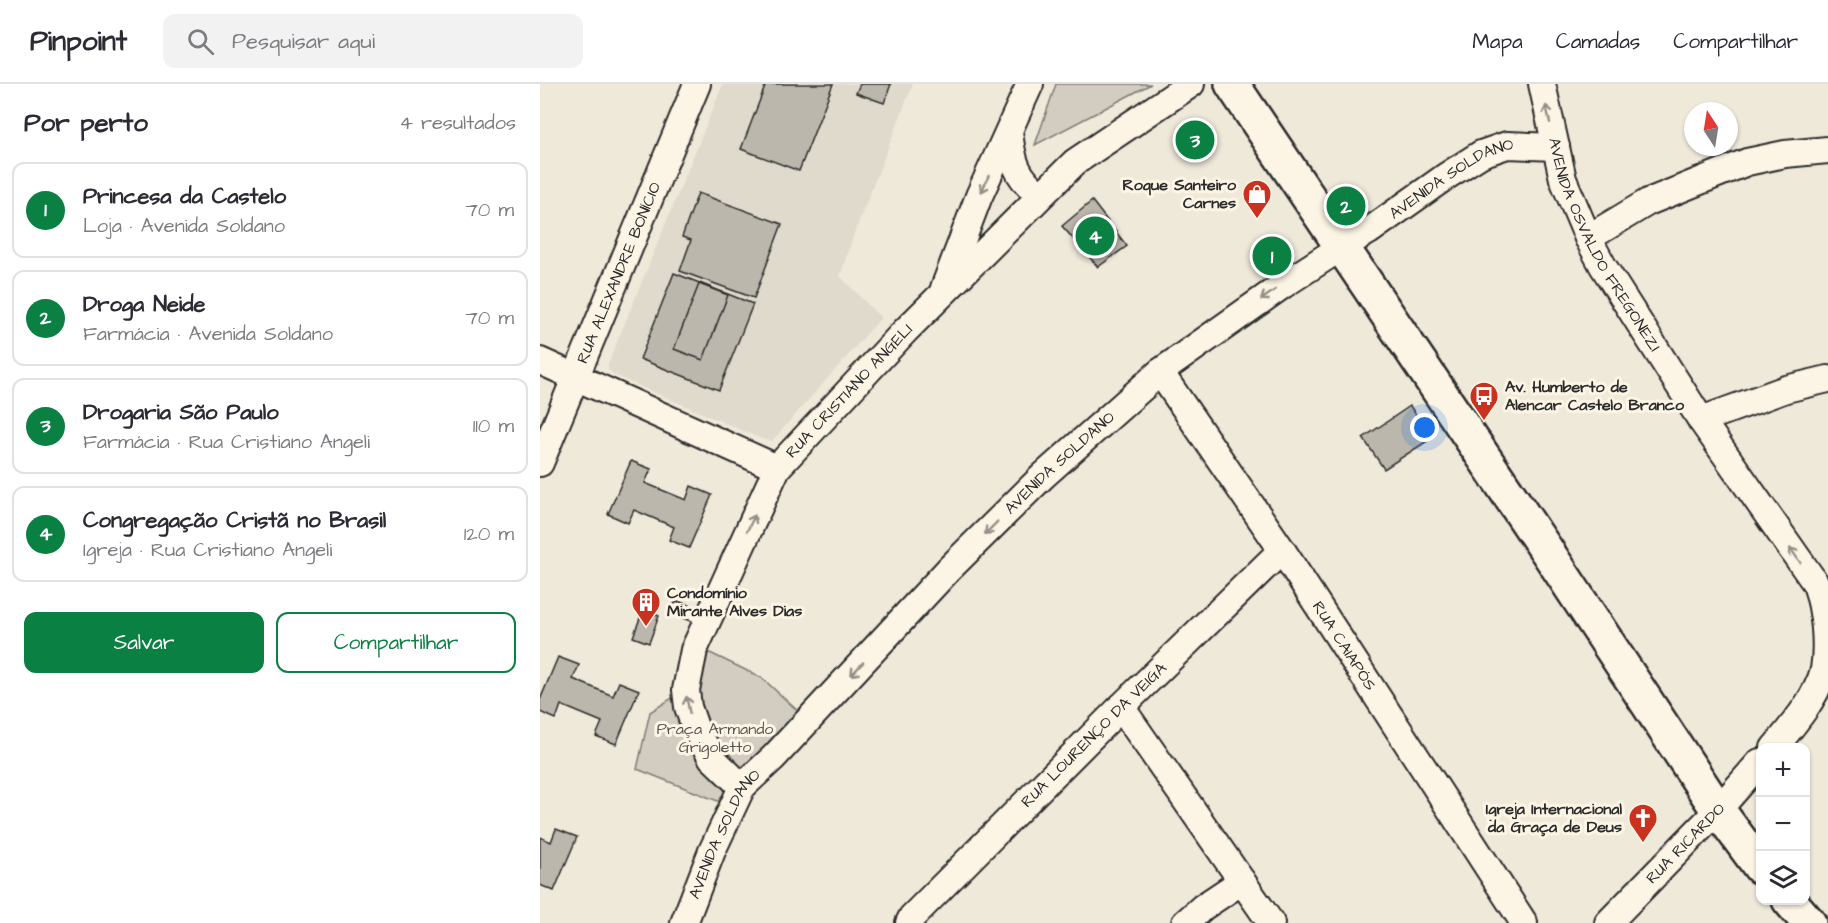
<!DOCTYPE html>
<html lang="pt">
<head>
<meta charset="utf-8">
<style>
  body { margin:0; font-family:"Architects Daughter",sans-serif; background:#f2f2f3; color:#2b2b33 }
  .controls { position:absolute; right:18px; bottom:18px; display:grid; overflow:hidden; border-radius:12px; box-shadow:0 2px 4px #0004 }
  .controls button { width:54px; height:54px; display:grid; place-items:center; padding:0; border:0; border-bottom:2px solid #e1e1e2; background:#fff; color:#2b2b33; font:30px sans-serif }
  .compass { position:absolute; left:1144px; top:18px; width:54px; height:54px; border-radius:50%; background:#fff; box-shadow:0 2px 4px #0004; rotate:348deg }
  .you { position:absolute; left:885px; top:344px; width:21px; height:21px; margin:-15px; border:4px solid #fff; border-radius:50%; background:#1a73e8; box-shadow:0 0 0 9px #1a73e833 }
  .badge { display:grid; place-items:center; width:39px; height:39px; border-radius:50%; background:#0b8043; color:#fff; font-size:20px; font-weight:700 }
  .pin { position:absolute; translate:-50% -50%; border:3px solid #fff; box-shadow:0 2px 6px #0006 }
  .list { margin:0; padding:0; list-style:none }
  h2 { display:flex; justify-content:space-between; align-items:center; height:78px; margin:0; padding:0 24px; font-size:26px }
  h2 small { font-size:20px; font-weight:400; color:#7c7c81 }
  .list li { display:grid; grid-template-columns:39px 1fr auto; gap:18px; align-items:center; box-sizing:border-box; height:96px; margin:0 12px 12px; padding:0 12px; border:2px solid #e1e1e2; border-radius:12px }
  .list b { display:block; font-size:22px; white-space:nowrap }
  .list p { margin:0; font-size:20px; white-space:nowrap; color:#7c7c81 }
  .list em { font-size:20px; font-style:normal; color:#7c7c81 }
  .actions { display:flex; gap:12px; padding:18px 24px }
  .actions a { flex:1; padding:14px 0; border:2px solid #0b8043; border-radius:12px; text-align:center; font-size:21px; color:#0b8043 }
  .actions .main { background:#0b8043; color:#fff }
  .icon { flex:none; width:33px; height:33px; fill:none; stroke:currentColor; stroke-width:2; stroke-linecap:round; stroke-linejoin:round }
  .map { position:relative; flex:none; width:1288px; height:839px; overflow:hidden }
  header { display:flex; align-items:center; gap:36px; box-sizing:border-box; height:84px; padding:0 30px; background:#fff; border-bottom:2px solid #e1e1e2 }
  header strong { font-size:28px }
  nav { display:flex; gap:33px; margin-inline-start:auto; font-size:21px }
  .search { width:420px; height:54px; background:#f2f2f3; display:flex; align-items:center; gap:15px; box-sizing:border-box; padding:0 21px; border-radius:12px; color:#7c7c81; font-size:22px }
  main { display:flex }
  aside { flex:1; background:#fff }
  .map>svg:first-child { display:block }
  .built { fill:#e0dacc }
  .green { fill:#d2cdc0; stroke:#7e7c76; stroke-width:1.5 }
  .building { fill:#bcb7ac; stroke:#2b2b2b; stroke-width:1.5 }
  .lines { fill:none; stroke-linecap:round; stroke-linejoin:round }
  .lane-casing { stroke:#2b2b2b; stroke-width:16 }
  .street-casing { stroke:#2b2b2b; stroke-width:30 }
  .primary-casing { stroke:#2b2b2b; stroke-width:38 }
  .lane { stroke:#fcf5e5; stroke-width:12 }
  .street { stroke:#fcf5e5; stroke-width:26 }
  .primary { stroke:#fcf5e5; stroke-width:33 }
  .oneway { stroke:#949088 }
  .labels { text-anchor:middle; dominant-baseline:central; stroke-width:6; stroke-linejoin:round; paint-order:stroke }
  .street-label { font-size:16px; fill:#2b2b2b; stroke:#fcf5e5 }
  .poi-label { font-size:16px; font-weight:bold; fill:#2b2b2b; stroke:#fcf5e5; text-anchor:end }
  .park-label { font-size:16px; fill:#555450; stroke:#fcf5e5 }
</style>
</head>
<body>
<header>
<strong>Pinpoint</strong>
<div class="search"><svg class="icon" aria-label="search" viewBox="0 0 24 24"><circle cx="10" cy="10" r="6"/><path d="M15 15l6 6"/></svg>Pesquisar aqui</div>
<nav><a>Mapa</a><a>Camadas</a><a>Compartilhar</a></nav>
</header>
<main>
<aside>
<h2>Por perto<small>4 resultados</small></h2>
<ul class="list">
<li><span class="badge">1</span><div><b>Princesa da Castelo</b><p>Loja · Avenida Soldano</p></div><em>70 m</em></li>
<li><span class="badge">2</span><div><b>Droga Neide</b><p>Farmácia · Avenida Soldano</p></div><em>70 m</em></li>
<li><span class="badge">3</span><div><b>Drogaria São Paulo</b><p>Farmácia · Rua Cristiano Angeli</p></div><em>110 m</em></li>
<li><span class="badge">4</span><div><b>Congregação Cristã no Brasil</b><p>Igreja · Rua Cristiano Angeli</p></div><em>120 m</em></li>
</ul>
<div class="actions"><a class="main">Salvar</a><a>Compartilhar</a></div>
</aside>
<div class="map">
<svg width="1288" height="839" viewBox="0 0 1288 839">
  <rect width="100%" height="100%" fill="#efe9da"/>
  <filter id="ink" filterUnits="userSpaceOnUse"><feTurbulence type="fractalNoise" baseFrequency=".0167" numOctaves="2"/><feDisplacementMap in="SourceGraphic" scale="12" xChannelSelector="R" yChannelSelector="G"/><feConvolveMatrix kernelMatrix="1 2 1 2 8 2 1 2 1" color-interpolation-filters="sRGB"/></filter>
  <g filter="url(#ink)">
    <polygon class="built" points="183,0 373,0 314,150 300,192 341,234 232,357 224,356 74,291 68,285 68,280"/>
    <g class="green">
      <polygon points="516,0 611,0 495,61"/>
      <polygon points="168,568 222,594 272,640 193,723 97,685 110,628 150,603"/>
    </g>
    <g class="building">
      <polygon points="226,0 293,0 259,87 201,65"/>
      <polygon points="320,0 351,0 344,19 316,9"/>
      <polygon points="158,109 242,140 214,214 140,187 151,156 142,153"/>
      <polygon points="552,117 587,162 558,183 522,142"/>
      <polygon points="134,189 213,220 179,306 100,275"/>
      <polygon points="159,200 188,211 163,276 134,265"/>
      <polygon points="870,322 892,354 844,385 823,354"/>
      <polygon points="91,377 111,385 105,399 146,416 151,402 172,411 149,464 129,456 134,443 94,426 88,439 68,430"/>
      <polygon points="103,526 119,532 109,559 93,553"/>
      <polygon points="18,573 39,581 33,595 73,612 79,598 99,606 76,660 56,652 62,638 21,621 16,635 0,628 0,616"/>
      <polygon points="16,745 37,753 14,807 0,801 0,753 11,758"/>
    </g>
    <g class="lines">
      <g class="lane-casing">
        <polyline id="lane" points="139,525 168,536"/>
      </g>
      <g class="street-casing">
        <g id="street">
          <path id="s1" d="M1002,0l21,95 25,59 15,28 98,154 115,164c9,26 12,60 8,86 -8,29 -31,55 -50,78"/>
          <path d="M469,47c3,29 7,47 32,64"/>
          <polyline points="1048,154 1108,118 1207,78 1245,70 1288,66"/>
          <polyline points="404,204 439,112 490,0"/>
          <polyline points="0,277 237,384"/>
          <path id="s2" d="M620,288l122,178 242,373"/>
          <polyline points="1161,336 1246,305 1288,295"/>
          <path id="s3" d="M0,379l157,-379"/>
          <polyline points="581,623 731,839"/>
          <path id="s4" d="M202,703l-30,-29 -16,-28 -8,-23 -2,-17 8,-40 83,-182 128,-137 170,-169 116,-78"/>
          <path id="s5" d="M144,839l28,-72 30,-64 32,-30 175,-188 94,-93 117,-104 123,-87 60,-39 26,-15 76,-54 36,-23 26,-9 49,2"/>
          <path id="s6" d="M369,839l3,-6 209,-210 161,-157"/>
          <polyline points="645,839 663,823 702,797"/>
          <path id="s7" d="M1068,839l110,-113 42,-48"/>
        </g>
      </g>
      <g class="primary-casing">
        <g id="primary">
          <polyline points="692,0 1011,473 1178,726 1220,783"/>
          <polyline points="1249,816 1269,839"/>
        </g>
      </g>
      <use href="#lane" class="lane"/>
      <use href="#street" class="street"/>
      <use href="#primary" class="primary"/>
    </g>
    <defs><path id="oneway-shaft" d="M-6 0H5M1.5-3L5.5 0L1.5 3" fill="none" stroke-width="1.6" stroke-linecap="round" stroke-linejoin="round" transform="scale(1.5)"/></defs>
    <g class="oneway">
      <use href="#oneway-shaft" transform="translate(1008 30) rotate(-103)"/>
      <use href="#oneway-shaft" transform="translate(445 100) rotate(114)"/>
      <use href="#oneway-shaft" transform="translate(728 211) rotate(145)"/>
      <use href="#oneway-shaft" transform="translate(211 439) rotate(-64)"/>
      <use href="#oneway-shaft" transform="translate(451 444) rotate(135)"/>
      <use href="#oneway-shaft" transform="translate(1255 471) rotate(-125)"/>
      <use href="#oneway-shaft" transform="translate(317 585) rotate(133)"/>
      <use href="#oneway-shaft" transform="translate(148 621) rotate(-101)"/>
    </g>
  </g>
  <defs>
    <g id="shop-pin" transform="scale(1.5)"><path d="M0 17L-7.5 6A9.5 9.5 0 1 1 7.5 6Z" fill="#c8321e" stroke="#fcf5e5"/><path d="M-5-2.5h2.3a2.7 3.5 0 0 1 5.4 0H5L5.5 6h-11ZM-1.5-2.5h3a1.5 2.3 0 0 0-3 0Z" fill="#fff"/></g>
    <g id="bus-pin" transform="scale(1.5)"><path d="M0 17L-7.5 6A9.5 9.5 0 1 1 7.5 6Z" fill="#c8321e" stroke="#fcf5e5"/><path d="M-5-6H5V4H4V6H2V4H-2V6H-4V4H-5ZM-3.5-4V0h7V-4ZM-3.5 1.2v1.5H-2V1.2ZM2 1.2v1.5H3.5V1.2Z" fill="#fff"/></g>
    <g id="building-pin" transform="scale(1.5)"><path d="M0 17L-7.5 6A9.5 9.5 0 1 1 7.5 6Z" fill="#c8321e" stroke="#fcf5e5"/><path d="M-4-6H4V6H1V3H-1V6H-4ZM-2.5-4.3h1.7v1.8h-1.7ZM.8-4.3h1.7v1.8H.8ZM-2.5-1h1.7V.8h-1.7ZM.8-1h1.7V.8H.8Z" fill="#fff"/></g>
    <g id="church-pin" transform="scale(1.5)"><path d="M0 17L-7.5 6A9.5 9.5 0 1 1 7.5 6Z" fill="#c8321e" stroke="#fcf5e5"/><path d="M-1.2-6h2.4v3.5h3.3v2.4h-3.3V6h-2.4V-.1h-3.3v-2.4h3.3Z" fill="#fff"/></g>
  </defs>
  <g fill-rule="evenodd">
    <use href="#shop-pin" x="717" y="110"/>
    <use href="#bus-pin" x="944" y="312"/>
    <use href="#building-pin" x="106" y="518"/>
    <use href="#church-pin" x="1103" y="734"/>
  </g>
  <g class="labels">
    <g class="street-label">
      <text stroke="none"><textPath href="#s5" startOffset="1088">AVENIDA SOLDANO</textPath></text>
      <text stroke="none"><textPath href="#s1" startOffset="174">AVENIDA OSVALDO FREGONEZI</textPath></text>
      <text stroke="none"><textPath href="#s3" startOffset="206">RUA ALEXANDRE BONÍCIO</textPath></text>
      <text stroke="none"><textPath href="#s4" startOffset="462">RUA CRISTIANO ANGELI</textPath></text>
      <text stroke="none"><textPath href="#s5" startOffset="602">AVENIDA SOLDANO</textPath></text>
      <text stroke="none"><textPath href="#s2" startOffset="330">RUA CAIAPÓS</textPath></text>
      <text stroke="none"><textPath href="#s6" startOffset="264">RUA LOURENÇO DA VEIGA</textPath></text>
      <text stroke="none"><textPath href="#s5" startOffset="98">AVENIDA SOLDANO</textPath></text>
      <text stroke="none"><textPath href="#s7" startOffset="111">RUA RICARDO</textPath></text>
    </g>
    <g class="poi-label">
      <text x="696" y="101">Roque Santeiro<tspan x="696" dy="18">Carnes</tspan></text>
      <text x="965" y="303" text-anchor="start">Av. Humberto de<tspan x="965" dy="18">Alencar Castelo Branco</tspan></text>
      <text x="127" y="509" text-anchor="start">Condomínio<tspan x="127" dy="18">Mirante Alves Dias</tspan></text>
      <text x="1082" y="725">Igreja Internacional<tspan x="1082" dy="18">da Graça de Deus</tspan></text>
    </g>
    <g class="park-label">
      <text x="175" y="645">Praça Armando<tspan x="175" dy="18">Grigoletto</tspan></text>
    </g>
  </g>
</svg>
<div class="controls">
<button>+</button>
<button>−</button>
<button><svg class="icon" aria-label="layers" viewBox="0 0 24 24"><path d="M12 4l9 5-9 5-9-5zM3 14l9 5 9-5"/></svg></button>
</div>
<svg class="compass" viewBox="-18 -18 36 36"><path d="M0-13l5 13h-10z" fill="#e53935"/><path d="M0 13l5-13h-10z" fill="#7c7c81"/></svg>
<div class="you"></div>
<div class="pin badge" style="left:732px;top:172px">1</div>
<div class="pin badge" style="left:806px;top:122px">2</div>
<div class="pin badge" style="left:655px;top:56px">3</div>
<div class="pin badge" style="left:555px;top:152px">4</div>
</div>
</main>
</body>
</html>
